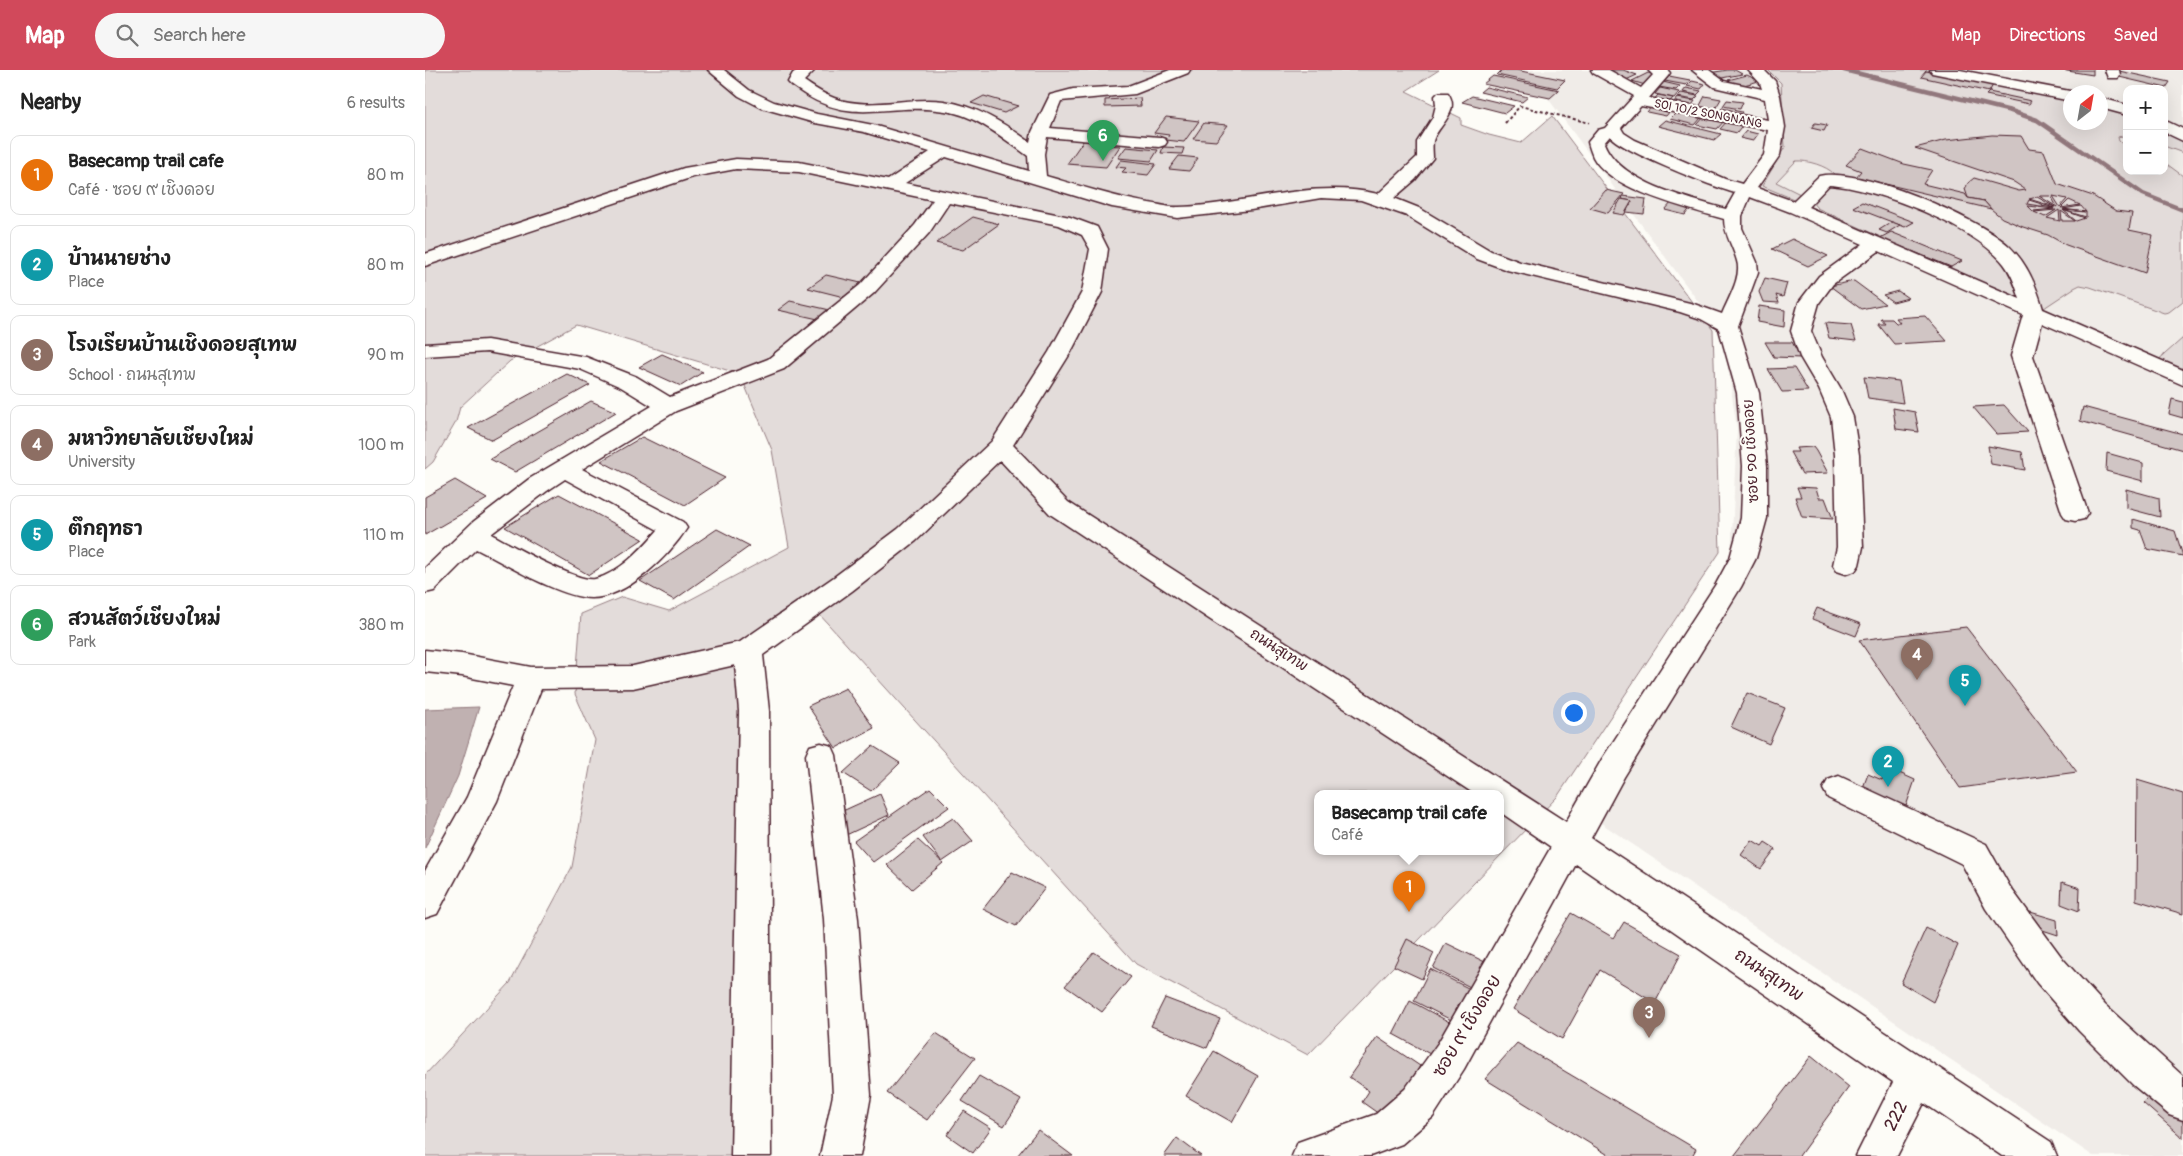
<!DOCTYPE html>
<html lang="en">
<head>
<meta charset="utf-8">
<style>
  body { margin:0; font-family:Pangolin,"Playpen Sans Thai",sans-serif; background:#f6f6f6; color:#222 }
  .controls { position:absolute; right:15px; top:15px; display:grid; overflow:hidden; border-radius:10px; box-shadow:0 5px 20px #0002 }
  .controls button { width:45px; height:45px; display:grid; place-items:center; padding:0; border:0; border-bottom:1px solid #e0e0e0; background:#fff; color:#222; font:25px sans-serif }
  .compass { position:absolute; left:1638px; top:15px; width:45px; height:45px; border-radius:50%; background:#fff; box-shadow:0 5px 20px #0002; rotate:31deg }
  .you { position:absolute; left:1148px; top:642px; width:18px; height:18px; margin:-12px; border:4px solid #fff; border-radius:50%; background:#1a73e8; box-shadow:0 0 0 8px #1a73e833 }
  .badge { display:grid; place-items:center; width:32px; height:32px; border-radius:50%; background:#d1495b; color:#fff; font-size:16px; font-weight:700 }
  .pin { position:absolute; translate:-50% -41px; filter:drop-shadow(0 1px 2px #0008) }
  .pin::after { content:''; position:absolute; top:26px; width:18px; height:15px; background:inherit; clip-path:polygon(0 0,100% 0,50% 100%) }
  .popup { position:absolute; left:889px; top:720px; width:190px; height:65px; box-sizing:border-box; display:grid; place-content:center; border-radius:10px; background:#fff; filter:drop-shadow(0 1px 4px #0005); font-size:16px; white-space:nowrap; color:#767676 }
  .popup b { font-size:19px; color:#222 }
  .popup::after { content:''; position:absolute; left:50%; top:100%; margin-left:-10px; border:10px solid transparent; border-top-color:#fff }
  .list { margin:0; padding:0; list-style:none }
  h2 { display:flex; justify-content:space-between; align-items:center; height:65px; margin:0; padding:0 20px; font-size:21px }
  h2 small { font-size:16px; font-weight:400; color:#767676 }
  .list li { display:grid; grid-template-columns:32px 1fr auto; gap:15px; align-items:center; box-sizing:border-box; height:80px; margin:0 10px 10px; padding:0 10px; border:1px solid #e0e0e0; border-radius:10px }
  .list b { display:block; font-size:19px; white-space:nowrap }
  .list p { margin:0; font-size:16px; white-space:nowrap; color:#767676 }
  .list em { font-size:16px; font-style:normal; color:#767676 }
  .icon { flex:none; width:28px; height:28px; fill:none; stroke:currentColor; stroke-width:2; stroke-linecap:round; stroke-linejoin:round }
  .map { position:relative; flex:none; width:1758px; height:1086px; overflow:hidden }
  header { display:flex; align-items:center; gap:30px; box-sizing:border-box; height:70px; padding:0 25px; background:#d1495b; color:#fff }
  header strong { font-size:24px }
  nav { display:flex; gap:28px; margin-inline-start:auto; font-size:18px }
  .search { width:350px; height:45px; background:#f6f6f6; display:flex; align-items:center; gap:12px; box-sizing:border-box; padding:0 18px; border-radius:28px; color:#767676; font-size:19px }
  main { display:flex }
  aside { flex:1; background:#fff }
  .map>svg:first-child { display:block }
  .built { fill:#f0ece8; fill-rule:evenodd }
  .green { fill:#e3dcda; stroke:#967e82; fill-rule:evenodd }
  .water { fill:#c0b1b1; stroke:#91777b }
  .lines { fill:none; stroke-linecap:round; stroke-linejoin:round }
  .stream { stroke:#91777b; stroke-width:4.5 }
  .building { fill:#d0c5c4; stroke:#4a1f2b; fill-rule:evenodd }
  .minor-casing { stroke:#4a1f2b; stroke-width:3 }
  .path { stroke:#4a1f2b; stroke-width:2; stroke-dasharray:3 2.5; stroke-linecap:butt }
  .minor { fill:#fdfcf7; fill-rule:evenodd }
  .labels { text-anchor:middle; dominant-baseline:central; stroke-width:4; stroke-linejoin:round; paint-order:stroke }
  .far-street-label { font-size:12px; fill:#4a1f2b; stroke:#fdfcf7 }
  .street-label { font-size:15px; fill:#4a1f2b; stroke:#fdfcf7 }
  .near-street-label { font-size:18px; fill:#4a1f2b; stroke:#fdfcf7 }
</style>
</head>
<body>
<header>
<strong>Map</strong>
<div class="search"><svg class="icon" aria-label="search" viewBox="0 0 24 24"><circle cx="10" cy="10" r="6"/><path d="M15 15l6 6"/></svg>Search here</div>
<nav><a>Map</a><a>Directions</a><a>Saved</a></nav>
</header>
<main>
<aside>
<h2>Nearby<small>6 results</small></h2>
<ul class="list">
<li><span class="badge" style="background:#e8710a">1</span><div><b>Basecamp trail cafe</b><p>Café · ซอย ๙ เชิงดอย</p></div><em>80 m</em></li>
<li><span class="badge" style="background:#0f9aa8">2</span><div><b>บ้านนายช่าง</b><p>Place</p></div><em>80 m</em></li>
<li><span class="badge" style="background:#8d6e63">3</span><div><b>โรงเรียนบ้านเชิงดอยสุเทพ</b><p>School · ถนนสุเทพ</p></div><em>90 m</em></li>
<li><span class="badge" style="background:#8d6e63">4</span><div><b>มหาวิทยาลัยเชียงใหม่</b><p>University</p></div><em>100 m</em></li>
<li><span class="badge" style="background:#0f9aa8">5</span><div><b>ตึกฤทธา</b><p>Place</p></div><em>110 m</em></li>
<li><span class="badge" style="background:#2e9e5b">6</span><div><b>สวนสัตว์เชียงใหม่</b><p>Park</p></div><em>380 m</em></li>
</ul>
</aside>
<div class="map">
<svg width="1758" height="1086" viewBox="0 0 1758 1086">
  <rect width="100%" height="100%" fill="#fdfcf7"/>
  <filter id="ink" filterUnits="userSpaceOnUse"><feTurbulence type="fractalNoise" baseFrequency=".02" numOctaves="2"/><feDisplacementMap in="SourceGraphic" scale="10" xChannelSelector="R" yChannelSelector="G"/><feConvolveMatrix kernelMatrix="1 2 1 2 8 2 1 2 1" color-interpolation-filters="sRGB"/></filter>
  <g filter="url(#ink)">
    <path class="built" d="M1102,0h656v1086h-90l-520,-352 158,-248 6,-127 -14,-94zM1702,19h37v82h-37zM1646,22h30v30h-30z"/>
    <g class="green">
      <path d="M0,0h1014l-33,21 55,27v7l28,10 32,8 31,-27 161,214 7,222 -163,245 -249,258 -172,-91 -327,-361 -73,45 14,206 -11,302h-314v-81l85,-92 62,-116 23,-127 -20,-46 6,-80 41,-17 47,14 120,-64 -17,-97 -32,-76 -164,-49 -66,36 -50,46 -4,15 -23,40 -8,7zM893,723h182v58h-182z"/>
      <path d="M1343,0h161l141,29 1,23h30v-16l26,6v23l-9,2 1,4 8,7v23h37v-9l19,14v125l-14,11 -5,1 -74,-26 -10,-2 -6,3 -30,20 -13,-2 -214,-98 -6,-7 23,-27c-7,-8 -27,-14 -38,-13l-20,21 26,13 -6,5 -34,-14 23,-39 -4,-64z"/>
      <polygon points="1739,55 1758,70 1758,83 1739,76"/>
      <polygon points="1758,268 1758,304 1731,292"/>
    </g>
    <polygon class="water" points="54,637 33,706 0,778 0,639"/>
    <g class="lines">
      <polyline class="stream" points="1419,0 1586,41 1612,50 1718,124 1758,140"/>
    </g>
    <g class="building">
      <polygon points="1077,0 1091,0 1140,10 1132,18 1072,5"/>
      <polygon points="1182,0 1198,0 1212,5 1201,10 1179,1"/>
      <polygon points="1303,0 1310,0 1317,4 1292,9 1283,3"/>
      <polygon points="1636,0 1668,0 1668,5"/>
      <polygon points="1501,1 1568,15 1564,22 1496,7"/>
      <polygon points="1694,1 1745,12 1741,18 1690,6"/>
      <polygon points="1223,3 1235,6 1221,11 1225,12 1220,15 1207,11"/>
      <polygon points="1322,5 1334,11 1315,16 1303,10"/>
      <polygon points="1068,6 1134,20 1125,28 1058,14"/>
      <polygon points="1244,6 1265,10 1261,15 1240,11"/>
      <polygon points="1267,11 1280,14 1276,19 1262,16"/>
      <polygon points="1238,12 1255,16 1251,20 1234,17"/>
      <polygon points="1061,17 1103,27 1097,32 1055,22"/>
      <polygon points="1235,18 1254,22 1249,28 1230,24"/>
      <polygon points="1261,18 1276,21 1272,25 1258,22"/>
      <polygon points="1564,22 1606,31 1604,34 1561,25"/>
      <polygon points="1256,23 1273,26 1269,30 1252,27"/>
      <polygon points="1233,25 1248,28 1242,35 1227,32"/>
      <polygon points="559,26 593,36 579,43 546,33"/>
      <polygon points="1047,26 1089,36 1080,43 1037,32"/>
      <polygon points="1280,26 1296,29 1287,44 1272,41"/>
      <polygon points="715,28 716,36 680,37 680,30"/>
      <polygon points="1252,28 1270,31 1264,39 1246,36"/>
      <polygon points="1302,30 1318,32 1315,39 1298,36"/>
      <polygon points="1227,36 1246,40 1241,46 1222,42"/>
      <polygon points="1297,38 1317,42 1313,48 1293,45"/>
      <polygon points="1251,43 1276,48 1270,55 1245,49"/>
      <polygon points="1280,46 1300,50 1292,59 1272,55"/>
      <polygon points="741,47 774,51 759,72 741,70 744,65 729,63"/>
      <polygon points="1240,50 1296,64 1289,70 1233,56"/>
      <polygon points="1303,50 1319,54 1312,63 1295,59"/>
      <polygon points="779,53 803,55 791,71 768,69"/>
      <polygon points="1390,53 1402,55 1399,61 1386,58"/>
      <polygon points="1321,61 1333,64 1328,71 1315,68"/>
      <path d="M1567,65l29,1 8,13 15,2 13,33 36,12 23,15 16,2 -3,17 24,5 -8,38 -79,-28 -18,-10 -25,-8 -21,-9 -11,-9 -7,-8 -16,-3 -3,-9 3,-6 6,-5 45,13 7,-1 -12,-8 -99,-34 31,-8zM1614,126h12l6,11zM1628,126l14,3 -7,8zM1612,127l18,10 -26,-8zM1604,130l25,8 -27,-4zM1644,130l11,5 -19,3zM1603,136l26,3 -21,2zM1656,136l5,6 -23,-3zM1631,140l-11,7 -11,-5zM1634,140l1,11 -13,-3zM1638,140l22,8 -9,3zM1638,140l23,2v5zM1636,141l14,10h-13z"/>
      <polygon points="658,71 684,73 682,75 695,76 681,97 642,94"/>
      <polygon points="701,77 733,80 726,91 693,88"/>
      <polygon points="738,77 759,78 757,84 736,83"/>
      <polygon points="1437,78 1479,94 1507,100 1498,114 1540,124 1543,128 1559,131 1566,139 1431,107 1436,101 1421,95"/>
      <polygon points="754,86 773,88 764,101 744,99"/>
      <polygon points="696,90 731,94 723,105 697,102 701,98 691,97"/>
      <polygon points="1181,120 1199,124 1183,143 1165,138"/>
      <polygon points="1198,126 1221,129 1219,144 1201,142 1207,131 1197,129"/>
      <polygon points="1196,129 1207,131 1199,145 1188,143"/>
      <polygon points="1247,132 1266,137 1260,145 1240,140"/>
      <polygon points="1437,132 1489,152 1480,157 1428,137"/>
      <polygon points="548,147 574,154 538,180 511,173"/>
      <polygon points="1467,152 1475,155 1462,163 1454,160"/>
      <polygon points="1466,162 1537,191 1526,197 1455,168"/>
      <polygon points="1367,169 1403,186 1383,196 1347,179"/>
      <polygon points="401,205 436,213 419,227 383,218"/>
      <polygon points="1340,208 1362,213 1358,227 1351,225 1354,233 1338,232 1334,222"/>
      <polygon points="1429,211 1460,234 1436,239 1405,216"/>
      <polygon points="1473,221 1483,228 1468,232 1458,225"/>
      <polygon points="365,231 405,240 393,249 353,240"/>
      <polygon points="1334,236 1360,240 1359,257 1332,252"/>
      <polygon points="1500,246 1522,271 1469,274 1453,254 1460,254 1456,249 1467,249 1471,253 1475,253 1471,248"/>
      <polygon points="1400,253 1426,255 1431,271 1404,268"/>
      <polygon points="1340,272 1367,272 1376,288 1349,287"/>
      <polygon points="237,284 278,302 256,316 214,297"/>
      <polygon points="1369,298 1383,321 1357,322 1343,299"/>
      <polygon points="142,304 165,315 67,370 43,358"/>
      <polygon points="1439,307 1474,311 1478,333 1443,328"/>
      <polygon points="1747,329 1758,332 1758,348 1744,344"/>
      <polygon points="166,331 191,342 90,402 65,389"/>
      <polygon points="1579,335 1603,362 1571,364 1548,337"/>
      <polygon points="1658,337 1758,364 1758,380 1655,351"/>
      <polygon points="1468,338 1490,342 1494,362 1471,359"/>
      <polygon points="217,367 300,408 260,435 176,391"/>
      <polygon points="1563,376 1597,382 1600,400 1566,394"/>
      <polygon points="1388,377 1391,381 1403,403 1377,404 1365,382 1373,382 1371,378"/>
      <polygon points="1682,383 1718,393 1718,411 1681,401"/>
      <polygon points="30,410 62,429 0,465 0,427"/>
      <polygon points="1372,417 1391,418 1394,428 1400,428 1408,449 1377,447 1370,427 1376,427"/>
      <polygon points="1701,419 1734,428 1735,447 1701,438"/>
      <polygon points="134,424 218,469 164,505 80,457"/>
      <polygon points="1708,449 1750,461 1758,486 1722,479 1715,460 1708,458"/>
      <polygon points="292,459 325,476 249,530 215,511"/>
      <polygon points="1392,538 1436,554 1431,566 1387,549"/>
      <polygon points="1541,557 1652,702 1535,718 1434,570"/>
      <polygon points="421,618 449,658 411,678 383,636"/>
      <polygon points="1322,623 1360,638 1344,674 1306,657"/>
      <polygon points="448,676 475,693 446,721 418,703"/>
      <polygon points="1461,697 1490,710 1479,742 1436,723 1443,704 1457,710"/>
      <polygon points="1712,710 1758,724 1758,844 1711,830"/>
      <polygon points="505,718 524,737 448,792 429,771"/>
      <polygon points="455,724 464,745 419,766 411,744"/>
      <polygon points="528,748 548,771 517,792 498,767"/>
      <polygon points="493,770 518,793 487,819 462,795"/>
      <polygon points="1327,770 1337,776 1340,772 1351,779 1336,799 1316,785"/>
      <polygon points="587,802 620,818 591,856 558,839"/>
      <polygon points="1637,812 1655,818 1654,841 1636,834"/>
      <polygon points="1602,841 1632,850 1633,865 1602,855"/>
      <polygon points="1146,843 1189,868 1199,852 1256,884 1230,933 1175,900 1137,969 1088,939"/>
      <polygon points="1501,858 1533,875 1508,932 1476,913"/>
      <polygon points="982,869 1009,883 997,909 969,896"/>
      <polygon points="1021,873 1060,892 1047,918 1008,898"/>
      <polygon points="669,882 706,907 677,942 640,916"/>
      <polygon points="1005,899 1049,921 1034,954 989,931"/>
      <polygon points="740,928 795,949 782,978 726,956"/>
      <polygon points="985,931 1032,956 1016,990 968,964"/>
      <polygon points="511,963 550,988 502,1050 462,1023"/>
      <polygon points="952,967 995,996 961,1049 937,1032 944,1021 924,1007"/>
      <polygon points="1092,973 1271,1079 1267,1086 1185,1086 1060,1009"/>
      <polygon points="789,981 833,1006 807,1052 761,1026"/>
      <polygon points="1386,986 1424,1017 1374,1086 1309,1086"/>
      <polygon points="554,1006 596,1030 579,1056 537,1031"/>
      <polygon points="1735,1015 1758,1035 1758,1068 1718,1033"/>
      <polygon points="539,1041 566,1058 548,1083 522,1065"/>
      <polygon points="613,1060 648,1086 592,1086"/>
      <polygon points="752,1068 776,1086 739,1086"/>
    </g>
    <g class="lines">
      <g class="minor-casing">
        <g id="minor">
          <path d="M283,0h16l25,20 25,12 43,12 56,11 156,46 -1,-15c-25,-18 -52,-41 -83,-45 -64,-10 -94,19 -154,-26l-3,-3 5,-9 5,-3h17l-11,11c9,6 19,13 30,17 34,13 74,-2 110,3 32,5 60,22 86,41l2,-10 18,-37 23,-6 55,-3 42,-16h20l-2,3 -53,21 -74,7 -11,27 109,9 6,2 2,3 -2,3 -6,2 -112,-10 -3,17 2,22c34,10 68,21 103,27 9,1 20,5 30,4 67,-2 133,-29 199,-13l39,-37v-15l16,-25 3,-12 -1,-9 3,-3h10c13,19 -10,32 -15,48 -1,6 0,12 0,17l-18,22 -21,18 25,10 72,43 29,11 174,42 28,10c6,-15 20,-37 15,-53 -4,-15 -13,-27 -13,-42 -34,-10 -114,-29 -131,-62 -2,-5 -4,-10 -5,-15l10,-12 7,-2 29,-32 -41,-23 -2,-3h18l32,18 12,-13 -5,-5h20l2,3 -2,3 -19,22 119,22 -3,-21 -51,-12 -22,-17h17l15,11 38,8 -2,-6 -12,-13h16l11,11 5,15 5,31 -5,28 -23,33 36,13 26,-25c40,-10 160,42 190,70 18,17 27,39 34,63l140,61v15l-141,-62 -9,33 55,157 -4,6 -9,2 -9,-2 -4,-6 -51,-157 12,-41 -144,-64 -46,33 -14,19 -8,28 11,26 19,32 12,28 6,38 4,92 -4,18 -4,6 -9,3 -9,-3 -4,-6 4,-18 -2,-92 -4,-38 -12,-28 -19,-32 -9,-26 8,-29 20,-26 44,-32 -73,-32 -40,-15 -8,19v12l15,34 1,10 -20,54 21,67 8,73v52l-11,40 -15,29 -117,190 -33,61 460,304 6,14h-55l-78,-53 -27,53h-41l37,-74 -317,-218 -112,205 -31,48 -31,27 -32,12h-78l6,-14 78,-28 29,-25 33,-46 113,-196 -51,-35v-19h-27l-423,-279 -50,-54 -84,81 -64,50 -89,64 6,56 2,445h-40l8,-445 -4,-46 -102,23 -92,1 -44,112 -60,113 -12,4v-47l42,-74 46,-111 -51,-10 -37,-4v-22l37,4 69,13 102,-1 107,-24 94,-65 64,-48 94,-88 57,-89 33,-60 8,-43 -8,-14 -23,-10 -110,-22 -20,30 -55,60 -90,76 -108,42 -94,58 101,53 4,6c-18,28 -60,70 -96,70 -30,0 -87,-35 -115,-49l-42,42 -9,2v-25l48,-46 56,-43 123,-73 -31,-19 -41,-18 -93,-17 -62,4v-12l62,-4 99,17 51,20 33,20 98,-38 92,-74 55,-60 18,-25 -134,-28 -63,-3 -43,8 -268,89v-12l259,-86 52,-9 63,3 89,18 42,-28 -66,-20 -49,-9 -53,-15 -23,-12zM1216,36l127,24 -4,25 -22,29 -17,-5 -90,-39 -11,-7 -3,-5zM1185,66c11,15 104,51 125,57l-9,16c-38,-11 -106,-26 -122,-66zM521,87l166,50 65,11 74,-8 70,-12 40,2 46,16 70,43 30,11 173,42 21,7 18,10 18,64 6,73 -2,52 -11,40 -14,26 -114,175 -36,63 -498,-320 -55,-57 58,-93 31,-60 6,-43 -11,-22 -27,-10 -165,-34zM1404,115c48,3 145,41 175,79 8,10 12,23 16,35l-212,-92zM140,409l93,51c-16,18 -38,43 -63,49 -17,4 -85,-35 -104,-45l56,-43z"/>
          <polygon points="1505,0 1535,0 1650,22 1646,22 1646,31 1512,4 1507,3"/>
          <polygon points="1680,0 1694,0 1695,5 1693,8 1683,8"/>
          <polygon points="1676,28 1702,35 1702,45 1676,38"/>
          <polygon points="1739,50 1758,59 1758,71 1739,62"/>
          <polygon points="396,673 407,676 411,685 433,849 446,1025 435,1086 395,1086 408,1025 399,849 381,685 385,676"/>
          <polygon points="1414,706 1561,774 1585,817 1638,889 1680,935 1758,1006 1758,1050 1744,1045 1708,1015 1654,961 1612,913 1561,839 1537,794 1403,728 1398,719 1403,710"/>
        </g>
      </g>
      <polyline class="path" points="1080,53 1095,36 1165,53"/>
      <use href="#minor" class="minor"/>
    </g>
  </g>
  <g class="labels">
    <g class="far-street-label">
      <text transform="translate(1283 44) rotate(11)">SOI 10/2 SONGNANG</text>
    </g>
    <g class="street-label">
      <text transform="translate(1326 381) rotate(-93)">ซอย ๑๐ เชิงดอย</text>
      <text transform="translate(854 580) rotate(33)">ถนนสุเทพ</text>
    </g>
    <g class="near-street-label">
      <text transform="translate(1344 905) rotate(34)">ถนนสุเทพ</text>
      <text transform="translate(1042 956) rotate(-59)">ซอย ๙ เชิงดอย</text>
      <text transform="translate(1471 1046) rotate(-63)">222</text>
    </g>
  </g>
</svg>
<div class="controls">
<button>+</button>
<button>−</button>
</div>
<svg class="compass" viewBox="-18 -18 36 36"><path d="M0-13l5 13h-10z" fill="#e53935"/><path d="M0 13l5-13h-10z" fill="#767676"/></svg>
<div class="you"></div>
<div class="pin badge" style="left:984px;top:842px;background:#e8710a">1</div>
<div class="popup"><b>Basecamp trail cafe</b>Café</div>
<div class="pin badge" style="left:1463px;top:717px;background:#0f9aa8">2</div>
<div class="pin badge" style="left:1224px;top:968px;background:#8d6e63">3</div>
<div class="pin badge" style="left:1492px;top:610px;background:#8d6e63">4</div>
<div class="pin badge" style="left:1540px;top:636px;background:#0f9aa8">5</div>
<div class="pin badge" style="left:678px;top:91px;background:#2e9e5b">6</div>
</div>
</main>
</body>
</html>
